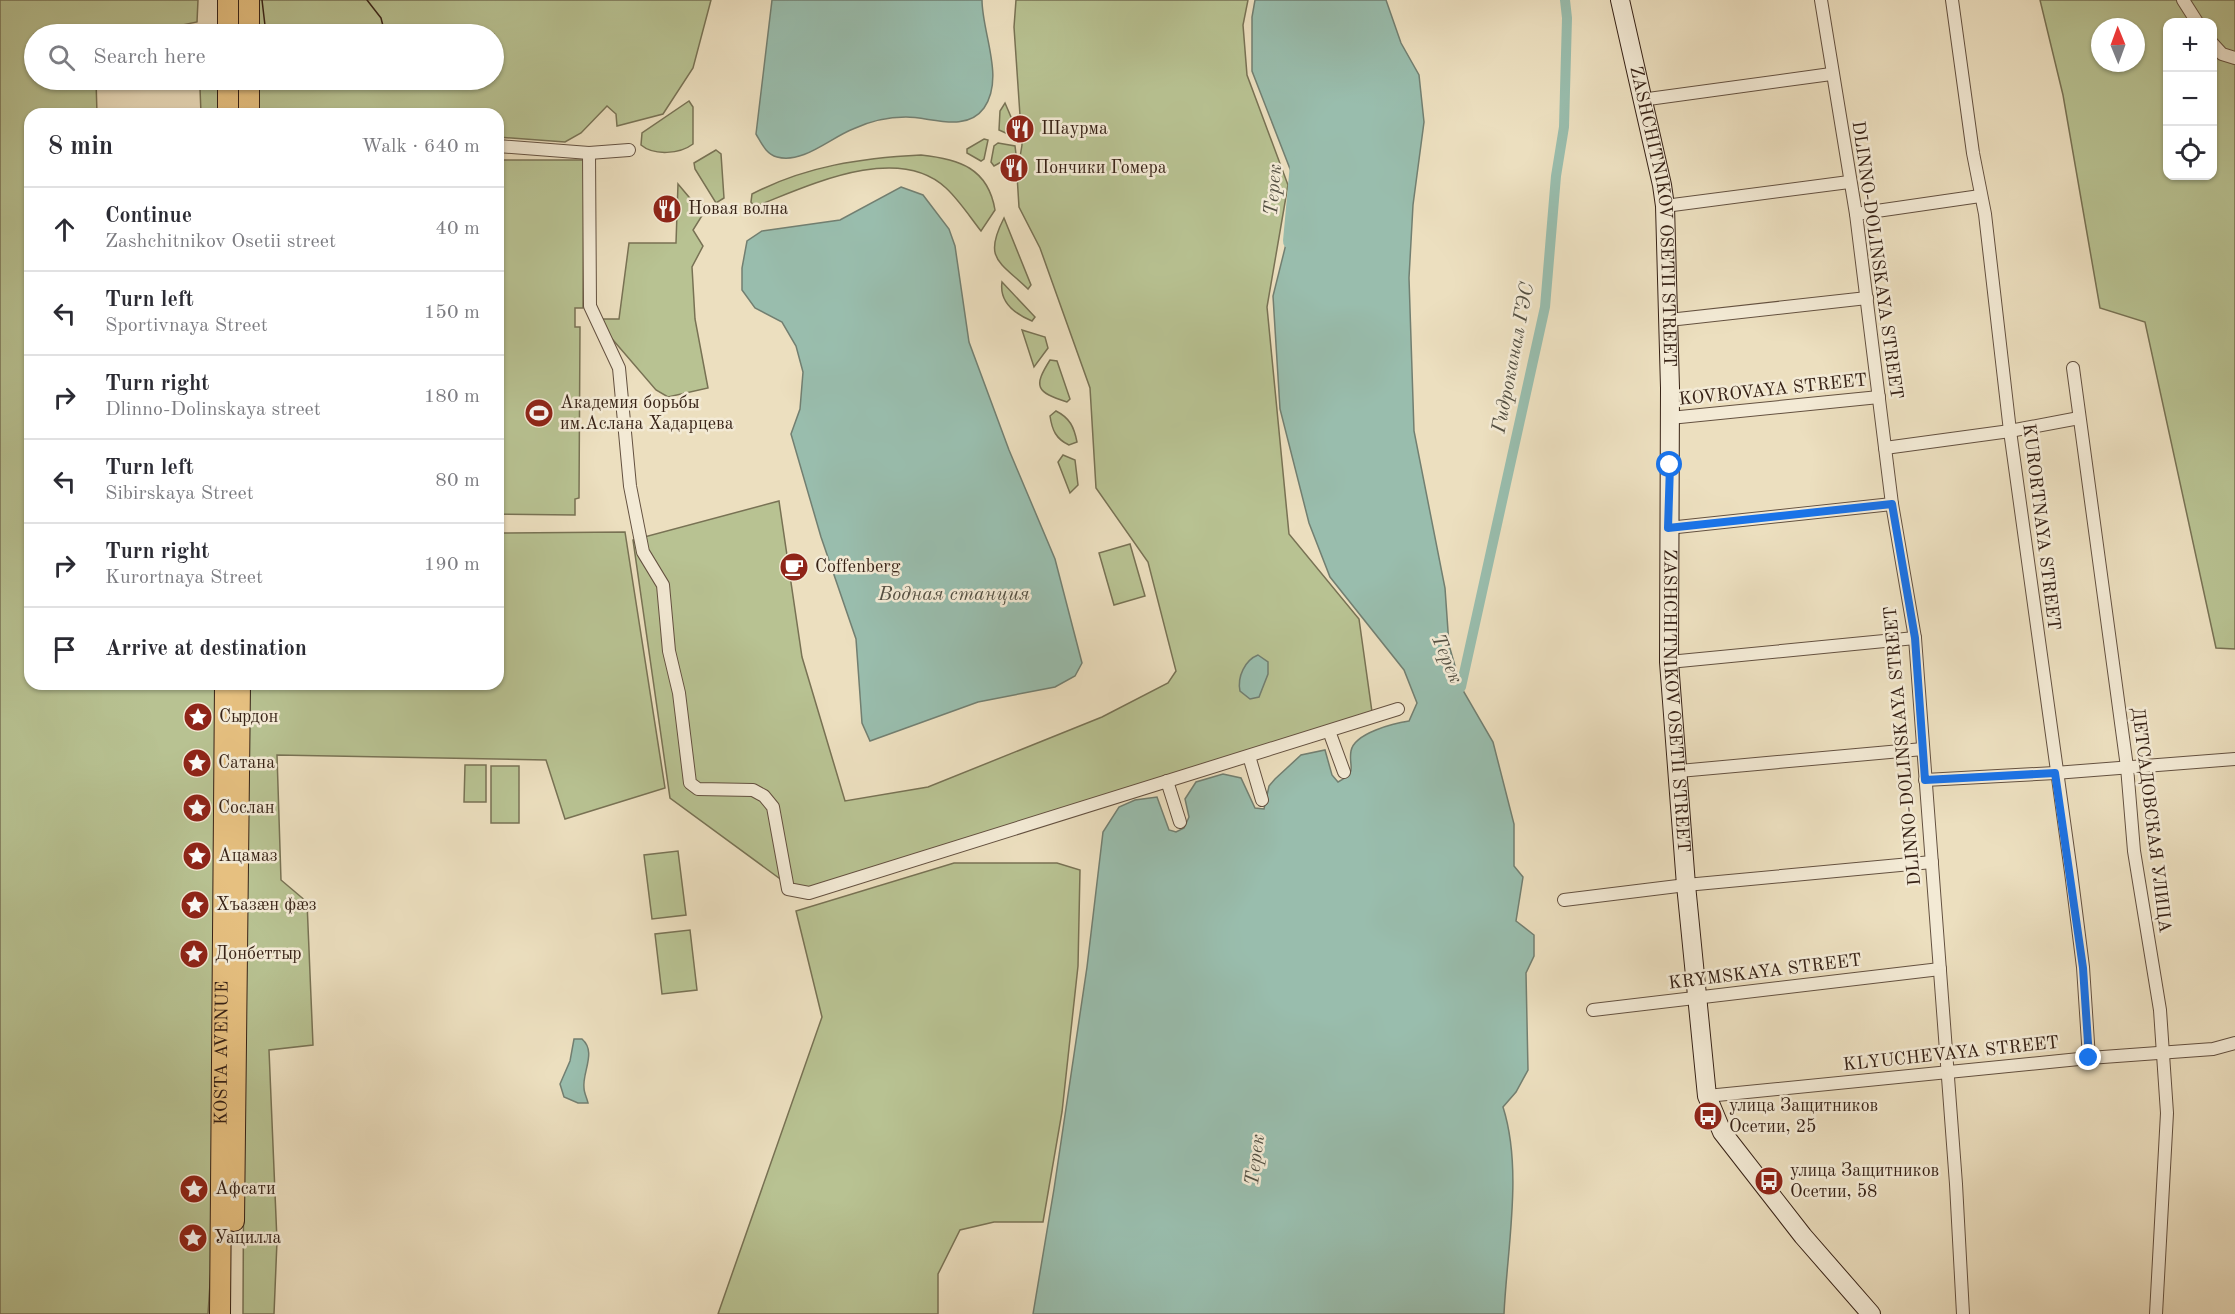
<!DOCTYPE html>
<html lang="en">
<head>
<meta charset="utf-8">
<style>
  body { margin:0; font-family:"Old Standard TT",serif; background:#f2f2f3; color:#2b2b33 }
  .controls { position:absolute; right:18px; top:18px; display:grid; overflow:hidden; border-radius:12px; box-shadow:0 2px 4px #0004 }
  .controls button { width:54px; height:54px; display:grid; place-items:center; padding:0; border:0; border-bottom:2px solid #e1e1e2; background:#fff; color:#2b2b33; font:30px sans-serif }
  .compass { position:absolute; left:2091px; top:18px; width:54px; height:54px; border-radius:50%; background:#fff; box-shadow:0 2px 4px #0004; rotate:359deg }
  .stop { position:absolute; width:18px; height:18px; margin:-14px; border:4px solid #1a73e8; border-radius:50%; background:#fff }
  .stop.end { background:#1a73e8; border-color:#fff; box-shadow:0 2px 6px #0008 }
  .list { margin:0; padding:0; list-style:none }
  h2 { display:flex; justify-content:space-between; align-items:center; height:78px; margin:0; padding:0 24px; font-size:26px }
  h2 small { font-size:20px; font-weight:400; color:#7c7c81 }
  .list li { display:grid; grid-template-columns:39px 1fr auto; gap:18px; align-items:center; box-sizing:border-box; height:84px; padding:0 24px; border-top:2px solid #e1e1e2 }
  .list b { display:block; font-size:22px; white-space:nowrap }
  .list p { margin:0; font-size:20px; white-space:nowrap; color:#7c7c81 }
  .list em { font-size:20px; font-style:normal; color:#7c7c81 }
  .icon { flex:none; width:33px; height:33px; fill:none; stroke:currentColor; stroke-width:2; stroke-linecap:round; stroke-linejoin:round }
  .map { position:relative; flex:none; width:2235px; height:1314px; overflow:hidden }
  .search { position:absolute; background:#fff; box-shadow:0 2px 4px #0004; left:24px; top:24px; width:480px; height:66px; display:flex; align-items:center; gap:15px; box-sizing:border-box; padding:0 21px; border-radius:33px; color:#7c7c81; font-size:22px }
  .panel { position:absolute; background:#fff; box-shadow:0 2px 4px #0004; left:24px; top:108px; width:480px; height:582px; border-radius:18px }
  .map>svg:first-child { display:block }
  .green { fill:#b8c292; stroke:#787254; stroke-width:1.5; fill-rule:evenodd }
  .water { fill:#99bdad; stroke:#727f71; stroke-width:1.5 }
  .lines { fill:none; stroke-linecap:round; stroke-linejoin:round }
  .canal { stroke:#99bdad; stroke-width:10 }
  .river { stroke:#99bdad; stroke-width:18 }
  .street-casing { stroke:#645140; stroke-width:14 }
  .secondary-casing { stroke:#372216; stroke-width:20 }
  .primary-casing { stroke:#372216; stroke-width:22 }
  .street { stroke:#f3ead5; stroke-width:12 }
  .secondary { stroke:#f3ead5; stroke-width:18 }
  .primary { stroke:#e6c080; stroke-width:20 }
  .tram { stroke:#372216; stroke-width:1.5 }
  .route { stroke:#1a73e8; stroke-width:8 }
  .labels { text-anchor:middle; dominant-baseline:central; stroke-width:5; stroke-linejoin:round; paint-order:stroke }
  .poi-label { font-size:18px; fill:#372216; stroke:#f3ead5; text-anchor:start }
  .street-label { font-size:18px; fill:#372216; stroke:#f3ead5 }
  .water-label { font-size:20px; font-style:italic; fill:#545043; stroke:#f3ead5 }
</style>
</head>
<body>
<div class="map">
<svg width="2235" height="1314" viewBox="0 0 2235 1314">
  <rect width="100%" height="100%" fill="#ecdfbf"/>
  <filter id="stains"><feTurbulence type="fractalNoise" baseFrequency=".00333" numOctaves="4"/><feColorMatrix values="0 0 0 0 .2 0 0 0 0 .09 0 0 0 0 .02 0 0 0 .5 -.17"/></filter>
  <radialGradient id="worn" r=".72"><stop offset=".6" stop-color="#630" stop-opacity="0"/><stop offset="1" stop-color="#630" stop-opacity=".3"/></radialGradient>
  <g class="green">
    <polygon points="0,0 198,0 197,22 139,34 34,34 34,80 96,80 97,114 30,114 30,684 219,684 214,1224 208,1314 0,1314"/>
    <polygon points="259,0 711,0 693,68 663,114 617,126 616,114 607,106 581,133 565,142 498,137 498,114 257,112 257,80 494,80 494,34 258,34"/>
    <polygon points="1016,0 1248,0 1243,25 1247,75 1288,185 1267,307 1289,534 1359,619 1372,712 798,892 670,798 633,540 779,501 802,657 845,801 928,787 1102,717 1168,683 1176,671 1148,562 1096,488 1090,388 1040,248 1019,207 1017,175 1022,145 1014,27"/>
    <path d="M2040,0h195v649l-19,-1 -71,-326 -45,-14 -37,-213zM2168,22h44v154h-44zM2100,27h36v36h-36z"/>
    <polygon points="216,83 220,85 221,114 201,114 200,88"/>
    <path d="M689,101l4,6v37c-13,10 -39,12 -52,1l1,-12z"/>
    <polygon points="1005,103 1014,124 1008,134 999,130 1000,111"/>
    <polygon points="984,139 988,140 984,159 981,161 967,153 967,149"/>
    <polygon points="998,143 1015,146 1016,154 994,166 991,162 994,146"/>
    <polygon points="716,150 721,154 724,198 716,203 695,169 694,163"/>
    <path d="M921,155c38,4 67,13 74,55l-14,21c-11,-14 -22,-31 -35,-43 -48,-45 -136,-3 -187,17l-5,1 -3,-4 1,-8c54,-28 109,-36 169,-39z"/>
    <polygon points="502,160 584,160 583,308 575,308 575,327 580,327 579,498 575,499 575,515 498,514"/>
    <polygon points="678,184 694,203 704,205 703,214 693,230 703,246 692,267 695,319 708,388 668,397 656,390 595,319 619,319 629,243 676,243"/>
    <path d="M1004,218l27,67 -3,4c-29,-28 -45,-30 -24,-71z"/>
    <path d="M1002,282l33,35 -3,4c-17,-7 -33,-18 -30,-39z"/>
    <polygon points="1022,330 1045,337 1048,348 1034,367"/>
    <path d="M1050,360l7,1 13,38 -3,3c-31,-10 -34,-15 -17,-42z"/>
    <path d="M1056,411c14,7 18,16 21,31l-8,3c-13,-6 -17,-15 -19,-29z"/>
    <polygon points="1063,455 1075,460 1078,485 1070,493 1058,462"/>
    <polygon points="625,532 665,788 565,819 546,760 277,755 281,880 307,902 313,1045 269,1050 277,1241 274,1314 243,1314 246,684 498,684 498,533"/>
    <polygon points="1130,544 1145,596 1114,605 1099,553"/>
    <polygon points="465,765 486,765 486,802 464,802"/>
    <rect x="491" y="766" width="28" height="57"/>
    <polygon points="678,851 686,915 652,919 644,855"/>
    <polygon points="954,863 1057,863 1080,870 1078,966 1062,1112 1043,1222 994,1222 960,1230 938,1274 938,1314 718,1314 822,1017 796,911"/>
    <polygon points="690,930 697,990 662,994 655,934"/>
  </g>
  <g class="water">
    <path d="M772,0h210c0,33 23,78 2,108 -18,25 -53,9 -78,9 -19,0 -36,4 -53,12 -23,9 -50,35 -76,28 -11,-3 -15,-13 -21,-23z"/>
    <path d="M1255,0h131l15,43 18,32 5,47 -11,83 -4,73 5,153 31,157 4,57 12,42 32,55 21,82v42l9,11 -7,44 18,14v21l-8,17 2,97 -12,22 -13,15c20,63 4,141 1,207h-471l21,-125 33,-222 16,-135 16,-25 16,-7 22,-3 12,33 7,2 8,-4 5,-11 -4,-18 11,-17 27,-8 18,4 14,30 9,1 5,-23 6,-7 26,-24 24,-5 7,25 6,7c21,-11 10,-14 13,-31 3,-18 44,-28 58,-30l8,-18 -13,-33 -74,-93 -21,-54 -29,-114 -7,-113 26,-104 -47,-121v-54z"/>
    <polygon points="901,187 923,195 949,229 955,246 969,342 1009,450 1055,559 1082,663 1075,676 1055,687 978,702 870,741 862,723 856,639 821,537 791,434 800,409 803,372 796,346 782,322 755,308 742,290 742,268 747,241 762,231 840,220"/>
    <path d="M1258,655l10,7v12l-9,23 -9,2 -10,-8c-3,-14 5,-31 18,-36z"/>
    <path d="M574,1039h8c15,13 0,33 2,49 0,5 3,10 4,15h-10l-14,-6 -4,-13 10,-23z"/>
  </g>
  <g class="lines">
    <polyline class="canal" points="1453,697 1461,687 1545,307 1556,176 1564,127 1567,18 1565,0"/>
    <polyline class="river" points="1292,241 1299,164"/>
    <g class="street-casing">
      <g id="street">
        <polyline points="1821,0 1856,214 1892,504 1915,638 1956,1184 1963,1314"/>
        <polyline points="1952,0 1973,153 1985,214 2010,431 2071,872 2083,967 2089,1058"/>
        <polyline points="2183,0 2197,22"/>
        <polyline points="2212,43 2222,54 2235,58"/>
        <polyline points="1641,100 1831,74"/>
        <polyline points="498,146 589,153 629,150"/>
        <polyline points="589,153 590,306 619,368 630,486 643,552 663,585 669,651 679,693 690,783 698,789 753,790 764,796 773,807 788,889 809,893 1398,709"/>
        <polyline points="1665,206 1849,182"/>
        <polyline points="1856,214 1980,196"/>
        <polyline points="1669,320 1867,298"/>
        <polyline points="2073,368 2127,767 2134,851 2160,1010 2167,1113 2156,1314"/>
        <polyline points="1670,418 1879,397"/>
        <polyline points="1885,448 2010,431 2079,418"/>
        <polyline points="1668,528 1892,504"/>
        <polyline points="1669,662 1915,638"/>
        <polyline points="1329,731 1344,772"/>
        <polyline points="1249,756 1262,800"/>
        <polyline points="1679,771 1923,749"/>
        <polyline points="1925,780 2055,773 2235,759"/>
        <polyline points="1167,781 1180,822"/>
        <polyline points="1564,900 1686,885 1932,862"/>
        <polyline points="1593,1010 1940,969"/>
        <polyline points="1707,1096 2089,1058 2213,1049 2235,1043"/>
      </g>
    </g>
    <g class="secondary-casing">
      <g id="secondary">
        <path id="s1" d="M1620,0l42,185 3,21 5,182 -1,274 17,223 21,211 15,36 81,104 68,78"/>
      </g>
    </g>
    <g class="primary-casing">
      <g id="primary">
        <polyline points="228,0 228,34"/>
        <polyline points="249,34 249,0"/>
        <polyline points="228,80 228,114"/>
        <polyline points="249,114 249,80"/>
        <polyline points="234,1221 240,684"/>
        <path id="s2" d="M220,1314l5,-630"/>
      </g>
    </g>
    <use href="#street" class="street"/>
    <use href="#secondary" class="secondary"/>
    <use href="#primary" class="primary"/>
    <g class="tram">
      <polyline points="262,0 266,34"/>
      <polyline points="367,0 381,18 385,34"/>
      <polyline points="298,80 318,84 347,80"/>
    </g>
  </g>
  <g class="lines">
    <polyline class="route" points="1670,465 1668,528 1892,504 1915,638 1925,780 2055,773 2083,968 2089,1058"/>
  </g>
  <defs>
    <g id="restaurant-disc" transform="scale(1.5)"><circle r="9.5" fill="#8f2418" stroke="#f3ead5"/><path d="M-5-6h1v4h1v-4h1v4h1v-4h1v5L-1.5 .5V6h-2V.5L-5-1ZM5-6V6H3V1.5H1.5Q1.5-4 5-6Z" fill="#fff"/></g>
    <g id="stadium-disc" transform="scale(1.5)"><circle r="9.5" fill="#8f2418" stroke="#f3ead5"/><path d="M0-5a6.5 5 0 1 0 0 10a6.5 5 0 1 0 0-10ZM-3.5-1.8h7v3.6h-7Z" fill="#fff"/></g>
    <g id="cafe-disc" transform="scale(1.5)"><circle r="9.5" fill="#8f2418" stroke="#f3ead5"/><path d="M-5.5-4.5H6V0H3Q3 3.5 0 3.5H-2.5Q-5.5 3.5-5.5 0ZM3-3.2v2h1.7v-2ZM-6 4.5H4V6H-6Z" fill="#fff"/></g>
    <g id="sight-disc" transform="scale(1.5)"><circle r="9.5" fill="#8f2418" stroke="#f3ead5"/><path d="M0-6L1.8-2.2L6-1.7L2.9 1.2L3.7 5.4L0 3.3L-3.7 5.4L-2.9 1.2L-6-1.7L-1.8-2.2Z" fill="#fff"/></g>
    <g id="bus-disc" transform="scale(1.5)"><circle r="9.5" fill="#8f2418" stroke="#f3ead5"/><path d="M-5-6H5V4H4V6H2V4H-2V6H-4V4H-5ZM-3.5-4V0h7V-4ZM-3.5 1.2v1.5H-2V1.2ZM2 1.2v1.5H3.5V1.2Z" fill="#fff"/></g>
  </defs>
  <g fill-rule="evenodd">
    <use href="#restaurant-disc" x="1020" y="129"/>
    <use href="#restaurant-disc" x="1014" y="168"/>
    <use href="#restaurant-disc" x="667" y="209"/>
    <use href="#stadium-disc" x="539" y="413"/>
    <use href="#cafe-disc" x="794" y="567"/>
    <use href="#sight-disc" x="198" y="717"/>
    <use href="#sight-disc" x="197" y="763"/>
    <use href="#sight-disc" x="197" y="808"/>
    <use href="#sight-disc" x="197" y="856"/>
    <use href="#sight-disc" x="195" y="905"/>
    <use href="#sight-disc" x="194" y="954"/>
    <use href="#bus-disc" x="1708" y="1116"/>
    <use href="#bus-disc" x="1769" y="1181"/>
    <use href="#sight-disc" x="194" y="1189"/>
    <use href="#sight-disc" x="193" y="1238"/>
  </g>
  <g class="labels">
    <g class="poi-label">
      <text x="1041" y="129">Шаурма</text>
      <text x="1035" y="168">Пончики Гомера</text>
      <text x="688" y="209">Новая волна</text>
      <text x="560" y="403">Академия борьбы<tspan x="560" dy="21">им.Аслана Хадарцева</tspan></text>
      <text x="815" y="567">Coffenberg</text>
      <text x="219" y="717">Сырдон</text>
      <text x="218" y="763">Сатана</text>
      <text x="218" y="808">Сослан</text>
      <text x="218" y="856">Ацамаз</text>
      <text x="216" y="905">Хъазæн фæз</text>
      <text x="215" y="954">Донбеттыр</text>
      <text x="1729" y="1106">улица Защитников<tspan x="1729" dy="21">Осетии, 25</tspan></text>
      <text x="1790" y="1171">улица Защитников<tspan x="1790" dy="21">Осетии, 58</tspan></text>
      <text x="215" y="1189">Афсати</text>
      <text x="214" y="1238">Уацилла</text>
    </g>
    <g class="street-label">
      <text stroke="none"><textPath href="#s1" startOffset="220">ZASHCHITNIKOV OSETII STREET</textPath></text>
      <text transform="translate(1877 260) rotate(82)">DLINNO-DOLINSKAYA STREET</text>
      <text transform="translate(1773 390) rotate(-6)">KOVROVAYA STREET</text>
      <text transform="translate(2041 527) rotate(83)">KURORTNAYA STREET</text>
      <text stroke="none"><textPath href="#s1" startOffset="706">ZASHCHITNIKOV OSETII STREET</textPath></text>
      <text transform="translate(1903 746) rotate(-95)">DLINNO-DOLINSKAYA STREET</text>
      <text transform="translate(2151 820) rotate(83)">ДЕТСАДОВСКАЯ УЛИЦА</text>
      <text transform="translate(1765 972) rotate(-7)">KRYMSKAYA STREET</text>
      <text stroke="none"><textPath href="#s2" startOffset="261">KOSTA AVENUE</textPath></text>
      <text transform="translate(1951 1054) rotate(-6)">KLYUCHEVAYA STREET</text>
    </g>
    <g class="water-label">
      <text transform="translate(1274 190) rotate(-85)">Терек</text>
      <text transform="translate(1514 358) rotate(-79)">Гидроканал ГЭС</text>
      <text x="954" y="595">Водная станция</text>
      <text transform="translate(1446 659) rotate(67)">Терек</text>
      <text transform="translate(1256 1160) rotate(-83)">Терек</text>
    </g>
  </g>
  <rect width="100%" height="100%" filter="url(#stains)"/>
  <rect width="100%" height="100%" fill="url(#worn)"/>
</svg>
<div class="controls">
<button>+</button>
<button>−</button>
<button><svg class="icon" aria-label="locate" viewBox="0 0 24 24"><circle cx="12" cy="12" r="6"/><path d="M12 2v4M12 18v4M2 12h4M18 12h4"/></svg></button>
</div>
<svg class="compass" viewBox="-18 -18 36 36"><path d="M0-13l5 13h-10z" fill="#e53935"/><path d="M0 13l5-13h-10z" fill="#7c7c81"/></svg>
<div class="stop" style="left:1670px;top:465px"></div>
<div class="stop end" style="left:2089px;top:1058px"></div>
<div class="search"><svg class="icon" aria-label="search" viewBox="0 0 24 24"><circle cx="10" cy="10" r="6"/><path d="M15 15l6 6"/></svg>Search here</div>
<section class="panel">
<h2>8 min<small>Walk · 640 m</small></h2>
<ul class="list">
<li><svg class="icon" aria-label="ahead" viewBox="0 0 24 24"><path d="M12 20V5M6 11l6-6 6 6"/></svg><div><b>Continue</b><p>Zashchitnikov Osetii street</p></div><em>40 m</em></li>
<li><svg class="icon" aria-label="left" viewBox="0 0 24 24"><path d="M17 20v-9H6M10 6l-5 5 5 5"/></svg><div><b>Turn left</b><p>Sportivnaya Street</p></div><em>150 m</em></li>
<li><svg class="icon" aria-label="right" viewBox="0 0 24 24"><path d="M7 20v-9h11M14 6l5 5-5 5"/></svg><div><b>Turn right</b><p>Dlinno-Dolinskaya street</p></div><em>180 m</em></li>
<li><svg class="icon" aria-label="left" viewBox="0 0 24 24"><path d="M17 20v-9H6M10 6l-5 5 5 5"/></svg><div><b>Turn left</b><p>Sibirskaya Street</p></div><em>80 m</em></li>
<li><svg class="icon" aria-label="right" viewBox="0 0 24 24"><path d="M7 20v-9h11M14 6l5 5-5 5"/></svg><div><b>Turn right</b><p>Kurortnaya Street</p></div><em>190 m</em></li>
<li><svg class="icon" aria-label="arrive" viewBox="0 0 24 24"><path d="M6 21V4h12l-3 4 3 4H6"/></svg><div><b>Arrive at destination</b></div></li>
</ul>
</section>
</div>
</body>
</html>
